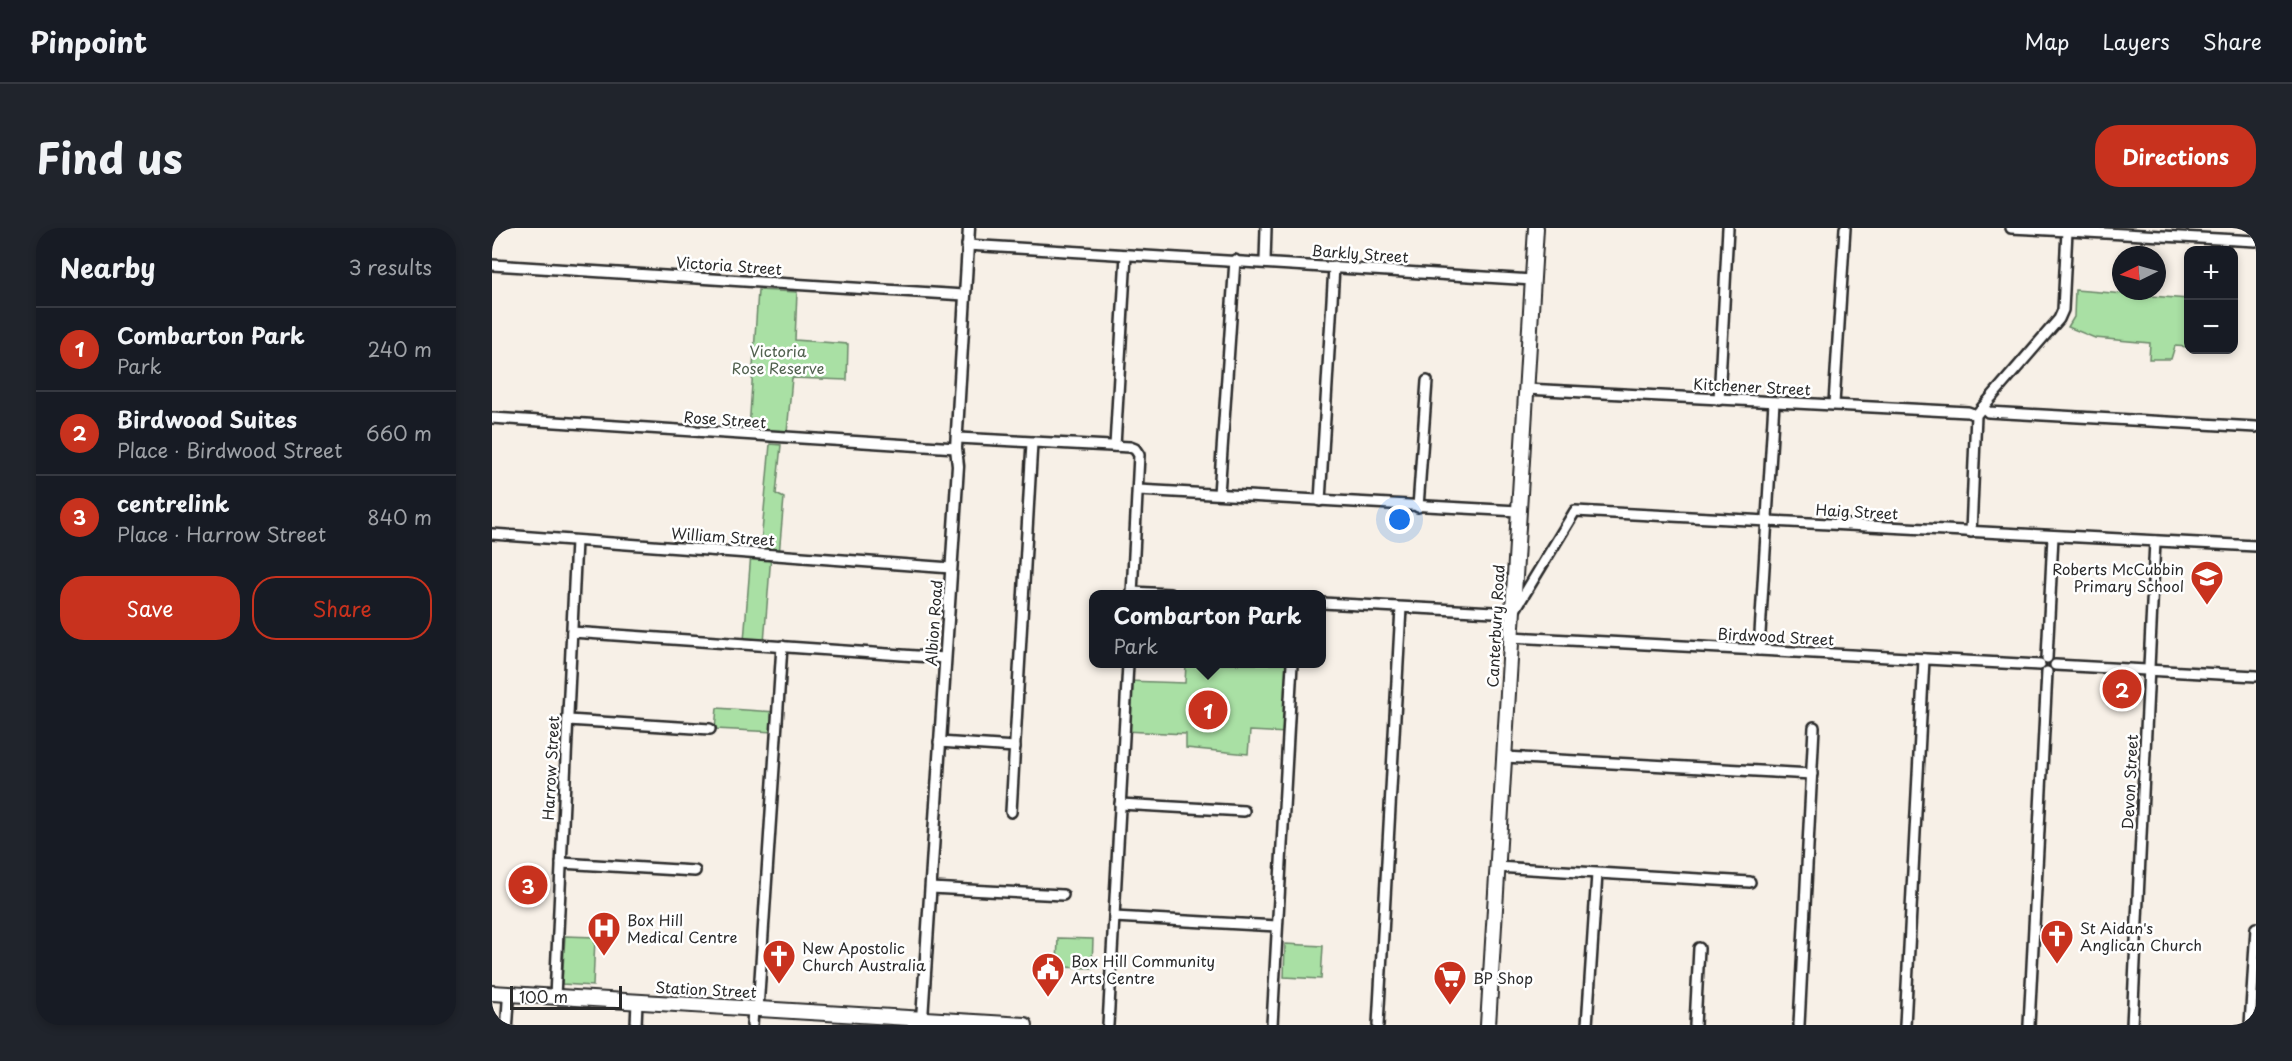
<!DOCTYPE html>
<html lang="en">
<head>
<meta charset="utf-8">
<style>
  body { margin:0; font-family:"Playpen Sans",sans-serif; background:#20242c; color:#f1f3f6 }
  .controls { position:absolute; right:18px; top:18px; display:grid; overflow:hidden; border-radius:12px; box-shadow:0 3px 9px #0003 }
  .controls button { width:54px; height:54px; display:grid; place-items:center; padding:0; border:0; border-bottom:2px solid #363941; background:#171b24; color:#f1f3f6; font:30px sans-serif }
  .compass { position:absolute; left:1620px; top:18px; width:54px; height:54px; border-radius:50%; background:#171b24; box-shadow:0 3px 9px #0003; rotate:265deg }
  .scale { position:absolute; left:18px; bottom:15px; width:112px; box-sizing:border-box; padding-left:6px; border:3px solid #2b2b2b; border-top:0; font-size:16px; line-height:21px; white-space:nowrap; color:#2b2b2b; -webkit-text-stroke:4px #fff; paint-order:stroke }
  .you { position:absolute; left:908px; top:292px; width:21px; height:21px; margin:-15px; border:4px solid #fff; border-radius:50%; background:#1a73e8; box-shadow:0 0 0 9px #1a73e833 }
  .badge { display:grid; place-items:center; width:39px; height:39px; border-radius:50%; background:#c8321e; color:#fff; font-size:20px; font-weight:700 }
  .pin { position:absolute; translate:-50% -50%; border:3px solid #fff; box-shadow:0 2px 6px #0006 }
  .popup { position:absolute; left:597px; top:362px; width:237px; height:78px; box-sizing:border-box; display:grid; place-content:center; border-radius:12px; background:#171b24; filter:drop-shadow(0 2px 4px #0005); font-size:20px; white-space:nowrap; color:#9ea1a6 }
  .popup b { font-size:22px; color:#f1f3f6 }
  .popup::after { content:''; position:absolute; left:50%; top:100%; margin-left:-12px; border:12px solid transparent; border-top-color:#171b24 }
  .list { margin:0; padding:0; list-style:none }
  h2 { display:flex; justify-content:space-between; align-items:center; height:78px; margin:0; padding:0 24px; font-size:26px }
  h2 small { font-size:20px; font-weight:400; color:#9ea1a6 }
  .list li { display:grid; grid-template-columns:39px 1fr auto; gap:18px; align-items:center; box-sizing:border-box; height:84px; padding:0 24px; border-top:2px solid #363941 }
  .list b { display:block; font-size:22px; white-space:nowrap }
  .list p { margin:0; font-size:20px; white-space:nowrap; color:#9ea1a6 }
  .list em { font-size:20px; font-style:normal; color:#9ea1a6 }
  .actions { display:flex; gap:12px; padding:18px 24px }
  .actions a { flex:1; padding:14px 0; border:2px solid #c8321e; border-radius:24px; text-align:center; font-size:21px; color:#c8321e }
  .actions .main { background:#c8321e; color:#fff }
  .map { position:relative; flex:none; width:1764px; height:797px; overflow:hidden; border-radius:24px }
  header { display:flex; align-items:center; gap:36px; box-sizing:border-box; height:84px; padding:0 30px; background:#171b24; border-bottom:2px solid #363941 }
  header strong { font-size:28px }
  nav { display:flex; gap:33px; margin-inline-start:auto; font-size:21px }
  .intro { display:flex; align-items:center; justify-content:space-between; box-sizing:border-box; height:144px; padding:0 36px }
  h1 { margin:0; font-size:42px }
  .button { padding:15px 27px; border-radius:24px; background:#c8321e; color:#fff; font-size:21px; font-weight:700 }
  main { display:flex; gap:36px; padding:0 36px }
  aside { flex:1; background:#171b24; border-radius:24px; box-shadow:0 3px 9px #0003 }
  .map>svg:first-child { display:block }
  .green { fill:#a9e0a4; stroke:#6a8668; stroke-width:1.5 }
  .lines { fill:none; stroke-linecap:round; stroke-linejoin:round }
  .minor-casing { stroke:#2b2b2b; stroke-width:14 }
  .tertiary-casing { stroke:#2b2b2b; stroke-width:15 }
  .primary-casing { stroke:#2b2b2b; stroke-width:18 }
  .minor { stroke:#fff; stroke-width:9 }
  .tertiary { stroke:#fff; stroke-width:10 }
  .primary { stroke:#fff; stroke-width:14 }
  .labels { text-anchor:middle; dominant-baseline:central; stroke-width:5; stroke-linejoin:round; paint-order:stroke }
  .street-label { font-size:15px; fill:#2b2b2b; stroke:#fff }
  .park-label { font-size:15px; fill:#51614f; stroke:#fff }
  .poi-label { font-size:15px; fill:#2b2b2b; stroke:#fff; text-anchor:start }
</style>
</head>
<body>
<header>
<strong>Pinpoint</strong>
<nav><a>Map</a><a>Layers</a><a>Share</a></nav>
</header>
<div class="intro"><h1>Find us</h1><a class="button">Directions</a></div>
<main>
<aside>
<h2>Nearby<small>3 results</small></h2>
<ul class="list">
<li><span class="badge">1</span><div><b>Combarton Park</b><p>Park</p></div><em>240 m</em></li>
<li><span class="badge">2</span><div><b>Birdwood Suites</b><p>Place · Birdwood Street</p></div><em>660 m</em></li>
<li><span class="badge">3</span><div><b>centrelink</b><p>Place · Harrow Street</p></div><em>840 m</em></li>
</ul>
<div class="actions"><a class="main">Save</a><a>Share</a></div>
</aside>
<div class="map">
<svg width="1764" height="797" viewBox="0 0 1764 797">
  <rect width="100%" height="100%" fill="#f7f0e7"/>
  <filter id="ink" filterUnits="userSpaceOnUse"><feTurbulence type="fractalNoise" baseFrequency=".0167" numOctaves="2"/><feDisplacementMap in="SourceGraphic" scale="12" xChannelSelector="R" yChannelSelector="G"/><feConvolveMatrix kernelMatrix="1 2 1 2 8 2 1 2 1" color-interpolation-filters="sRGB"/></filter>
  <g filter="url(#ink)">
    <g class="green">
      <polygon points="266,62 305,64 303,112 356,116 355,152 300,150 295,205 257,202"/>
      <polygon points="1583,62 1696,71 1696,119 1683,118 1679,131 1657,131 1658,115 1603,110 1576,99 1582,89"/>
      <polygon points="278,216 289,217 284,266 292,270 287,327 279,327 272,415 252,413 259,325 268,326"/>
      <polygon points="694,436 800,436 796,505 758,503 756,526 694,520 694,506 632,503 635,453 693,455"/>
      <polygon points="225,480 284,484 282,504 223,501"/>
      <polygon points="73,708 103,709 101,758 70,756"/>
      <polygon points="566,710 601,711 600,740 565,739"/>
      <polygon points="793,716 831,718 829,751 792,749"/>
    </g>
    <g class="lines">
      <g class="minor-casing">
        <g id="minor">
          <polyline points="1519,0 1764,13"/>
          <polyline points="475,17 1042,52"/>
          <polyline points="773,34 774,0"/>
          <polyline points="0,37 472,67"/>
          <polyline points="1034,161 1476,184 1484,187"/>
          <polyline points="1227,172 1236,0"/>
          <polyline points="1342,176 1353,0"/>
          <polyline points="1491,179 1496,184 1764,199"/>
          <polyline points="0,190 464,220"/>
          <polyline points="466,210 638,219 643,221 647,227 640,366"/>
          <polyline points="623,218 634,27"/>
          <polyline points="646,262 1026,283"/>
          <polyline points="727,266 743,32"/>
          <polyline points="828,273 842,39"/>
          <polyline points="926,279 935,153"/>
          <polyline points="1479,304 1484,187 1567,91 1571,82 1575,3"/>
          <polyline points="0,306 459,340"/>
          <polyline points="640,364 678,366"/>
          <polyline points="830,375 1021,385 1083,283 1764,318"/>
          <polyline points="80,404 453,430"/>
          <polyline points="1019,409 1548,437"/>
          <polyline points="1267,422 1282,174"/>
          <polyline points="1555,430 1561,308"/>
          <polyline points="1563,437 1764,448"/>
          <polyline points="76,492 218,501"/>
          <polyline points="447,514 523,519"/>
          <polyline points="1012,529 1320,546"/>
          <polyline points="628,576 752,583"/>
          <polyline points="519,584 540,215"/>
          <polyline points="69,635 203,643"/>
          <polyline points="1005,639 1258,654"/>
          <polyline points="439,660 571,667"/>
          <polyline points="622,689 785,698"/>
          <polyline points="63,769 84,313"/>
          <polyline points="266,781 290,418"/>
          <polyline points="144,797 145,774"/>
          <polyline points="260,797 261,781"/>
          <polyline points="616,797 636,436"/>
          <polyline points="780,797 800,436"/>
          <polyline points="886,797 909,380"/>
          <polyline points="1095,797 1105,646"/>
          <polyline points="1203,797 1207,720"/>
          <polyline points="1307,797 1322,499"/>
          <polyline points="1413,797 1432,431"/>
          <polyline points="1537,797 1555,444"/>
          <polyline points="1640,797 1663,313"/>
          <polyline points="1758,797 1764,700"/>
        </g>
      </g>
      <g class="tertiary-casing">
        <g id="tertiary">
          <polyline points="430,791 466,238 464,220 477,0"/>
          <polyline points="15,797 17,766"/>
        </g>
      </g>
      <g class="primary-casing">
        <g id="primary">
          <polyline points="0,765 533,797"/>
          <polyline points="996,797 1044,0"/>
        </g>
      </g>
      <use href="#minor" class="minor"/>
      <use href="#tertiary" class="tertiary"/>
      <use href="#primary" class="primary"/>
    </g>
  </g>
  <defs>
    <g id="school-pin" transform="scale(1.725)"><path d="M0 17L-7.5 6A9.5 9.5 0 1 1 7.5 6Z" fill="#c8321e" stroke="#fff"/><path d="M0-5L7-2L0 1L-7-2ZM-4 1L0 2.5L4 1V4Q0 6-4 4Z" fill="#fff"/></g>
    <g id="hospital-pin" transform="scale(1.725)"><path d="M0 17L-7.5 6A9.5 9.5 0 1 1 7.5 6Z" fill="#c8321e" stroke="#fff"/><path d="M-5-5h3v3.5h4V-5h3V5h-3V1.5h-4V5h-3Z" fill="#fff"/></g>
    <g id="church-pin" transform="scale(1.725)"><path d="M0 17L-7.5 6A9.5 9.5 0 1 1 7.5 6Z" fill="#c8321e" stroke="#fff"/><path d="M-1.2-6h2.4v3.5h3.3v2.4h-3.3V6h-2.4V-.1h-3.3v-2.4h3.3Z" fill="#fff"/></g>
    <g id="civic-pin" transform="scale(1.725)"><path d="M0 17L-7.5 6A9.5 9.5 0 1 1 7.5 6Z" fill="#c8321e" stroke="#fff"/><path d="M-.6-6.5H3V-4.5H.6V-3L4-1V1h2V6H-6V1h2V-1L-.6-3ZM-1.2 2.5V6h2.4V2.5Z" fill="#fff"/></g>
    <g id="supermarket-pin" transform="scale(1.725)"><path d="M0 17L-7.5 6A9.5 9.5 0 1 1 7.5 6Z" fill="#c8321e" stroke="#fff"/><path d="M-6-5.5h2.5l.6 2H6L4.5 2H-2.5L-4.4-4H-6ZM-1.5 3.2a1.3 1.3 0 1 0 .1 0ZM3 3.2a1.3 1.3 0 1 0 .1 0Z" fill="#fff"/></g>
  </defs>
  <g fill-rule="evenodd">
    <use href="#school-pin" x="1715" y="349"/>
    <use href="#hospital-pin" x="112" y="700"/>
    <use href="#church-pin" x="1565" y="708"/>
    <use href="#church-pin" x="287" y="728"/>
    <use href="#civic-pin" x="556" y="741"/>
    <use href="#supermarket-pin" x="958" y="749"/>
  </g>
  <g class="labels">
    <g class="street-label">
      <text transform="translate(868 25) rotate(4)">Barkly Street</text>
      <text transform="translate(237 37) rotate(4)">Victoria Street</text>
      <text transform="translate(1260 158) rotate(3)">Kitchener Street</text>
      <text transform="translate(233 191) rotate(4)">Rose Street</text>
      <text transform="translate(1365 283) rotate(3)">Haig Street</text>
      <text transform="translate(231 308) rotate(4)">William Street</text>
      <text transform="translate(441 395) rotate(-86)">Albion Road</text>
      <text transform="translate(1003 398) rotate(-87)">Canterbury Road</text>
      <text transform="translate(1284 408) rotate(3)">Birdwood Street</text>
      <text transform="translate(58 540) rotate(-87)">Harrow Street</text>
      <text transform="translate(1637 554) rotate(-87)">Devon Street</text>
      <text transform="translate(214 761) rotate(3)">Station Street</text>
    </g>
    <g class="park-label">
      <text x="286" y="122">Victoria<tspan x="286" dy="17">Rose Reserve</tspan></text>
    </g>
    <g class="poi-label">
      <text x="1692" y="340" text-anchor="end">Roberts McCubbin<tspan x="1692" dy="17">Primary School</tspan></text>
      <text x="135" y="691">Box Hill<tspan x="135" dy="17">Medical Centre</tspan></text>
      <text x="1588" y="699">St Aidan's<tspan x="1588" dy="17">Anglican Church</tspan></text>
      <text x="310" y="719">New Apostolic<tspan x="310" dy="17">Church Australia</tspan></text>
      <text x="579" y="732">Box Hill Community<tspan x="579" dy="17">Arts Centre</tspan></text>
      <text x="981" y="749">BP Shop</text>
    </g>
  </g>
</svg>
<div class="controls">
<button>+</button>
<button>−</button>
</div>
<svg class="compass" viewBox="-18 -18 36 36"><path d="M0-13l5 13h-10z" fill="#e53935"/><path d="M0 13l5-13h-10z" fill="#9ea1a6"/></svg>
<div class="scale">100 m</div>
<div class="you"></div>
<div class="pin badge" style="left:716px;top:482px">1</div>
<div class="popup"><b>Combarton Park</b>Park</div>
<div class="pin badge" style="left:1630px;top:461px">2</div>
<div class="pin badge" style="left:36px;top:657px">3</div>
</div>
</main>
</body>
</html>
